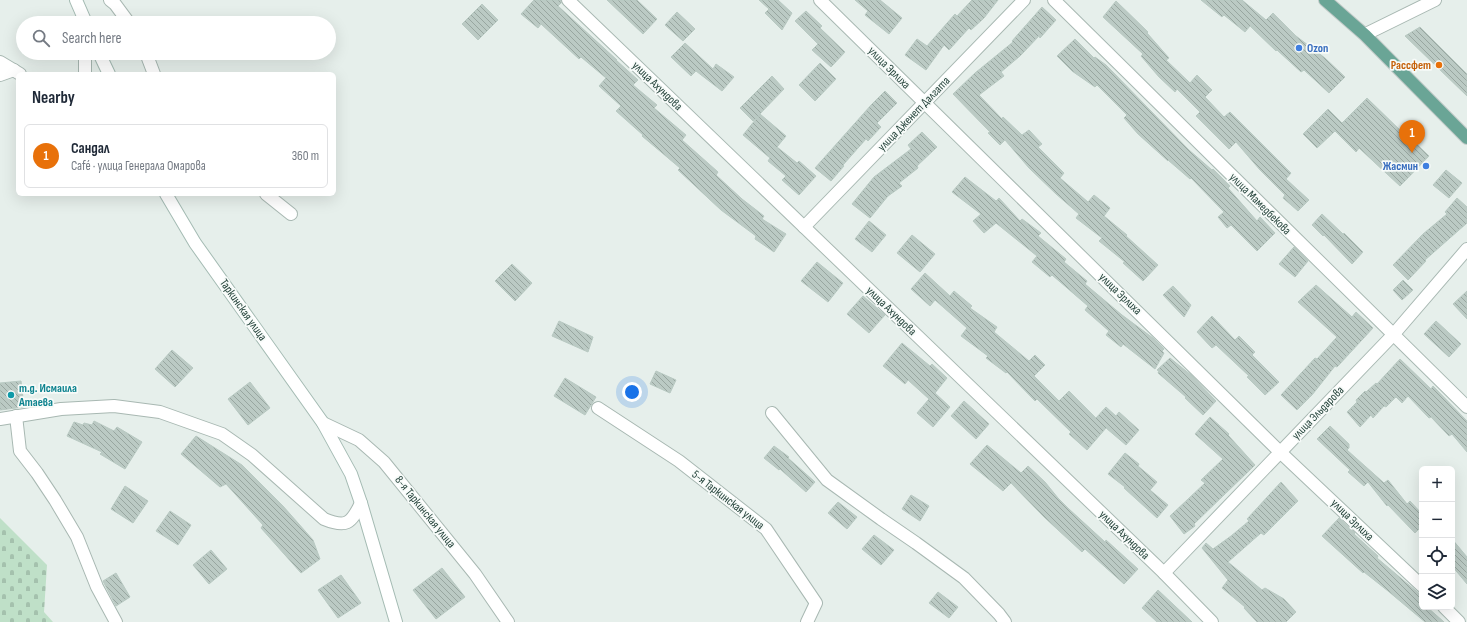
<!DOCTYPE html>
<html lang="en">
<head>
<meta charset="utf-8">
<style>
  body { margin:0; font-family:"Sofia Sans Condensed",sans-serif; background:#f2f2f3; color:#1f2937 }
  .controls { position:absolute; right:12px; bottom:12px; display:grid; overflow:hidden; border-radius:6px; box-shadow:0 4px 16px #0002 }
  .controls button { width:36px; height:36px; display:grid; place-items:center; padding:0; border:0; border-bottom:1px solid #e0e1e3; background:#fff; color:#1f2937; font:20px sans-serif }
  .you { position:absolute; left:632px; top:392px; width:14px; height:14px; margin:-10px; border:3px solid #fff; border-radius:50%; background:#1a73e8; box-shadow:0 0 0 6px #1a73e833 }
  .badge { display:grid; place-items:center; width:26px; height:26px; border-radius:50%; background:#7f5249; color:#fff; font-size:13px; font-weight:700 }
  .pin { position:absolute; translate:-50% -33px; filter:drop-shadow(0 1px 2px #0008) }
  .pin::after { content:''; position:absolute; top:21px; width:14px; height:12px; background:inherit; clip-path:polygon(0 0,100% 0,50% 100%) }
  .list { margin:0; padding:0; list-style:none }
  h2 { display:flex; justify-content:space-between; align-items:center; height:52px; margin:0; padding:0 16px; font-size:17px }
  h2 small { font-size:13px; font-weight:400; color:#747a83 }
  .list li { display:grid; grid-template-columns:26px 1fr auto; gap:12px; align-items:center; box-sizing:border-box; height:64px; margin:0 8px 8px; padding:0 8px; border:1px solid #e0e1e3; border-radius:6px }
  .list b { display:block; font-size:15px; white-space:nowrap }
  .list p { margin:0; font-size:13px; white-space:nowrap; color:#747a83 }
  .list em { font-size:13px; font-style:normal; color:#747a83 }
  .icon { flex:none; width:22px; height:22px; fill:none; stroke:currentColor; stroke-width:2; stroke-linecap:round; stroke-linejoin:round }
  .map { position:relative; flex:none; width:1467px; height:622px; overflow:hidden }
  .search { position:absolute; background:#fff; box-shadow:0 4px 16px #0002; left:16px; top:16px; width:320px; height:44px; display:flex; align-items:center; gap:10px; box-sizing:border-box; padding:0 14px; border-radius:22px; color:#747a83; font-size:15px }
  .panel { position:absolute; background:#fff; box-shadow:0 4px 16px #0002; left:16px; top:72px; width:320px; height:124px; border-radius:6px }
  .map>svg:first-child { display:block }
  .cemetery { fill:url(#cemetery-stones) }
  .building { fill:url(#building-back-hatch); stroke:#b8c9c2 }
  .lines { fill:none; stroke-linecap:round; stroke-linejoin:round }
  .street-casing { stroke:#a8b8b2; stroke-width:14 }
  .secondary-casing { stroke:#a4bbb3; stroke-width:14 }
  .primary-casing { stroke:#c2cac8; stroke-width:14 }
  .street { stroke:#fff; stroke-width:12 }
  .secondary { stroke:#fff; stroke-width:12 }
  .primary { stroke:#6aa596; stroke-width:12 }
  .shop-dot { fill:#3f7fe0; stroke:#f7fbf9; stroke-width:1.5 }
  .food-dot { fill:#e8710a; stroke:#f7fbf9; stroke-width:1.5 }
  .culture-dot { fill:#0f9aa8; stroke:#f7fbf9; stroke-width:1.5 }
  .labels { text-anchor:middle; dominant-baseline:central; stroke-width:3.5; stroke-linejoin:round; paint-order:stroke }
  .shop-label { font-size:12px; font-weight:bold; fill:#366cbe; stroke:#f7fbf9; text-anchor:start }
  .food-label { font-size:12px; font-weight:bold; fill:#c56008; stroke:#f7fbf9; text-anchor:end }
  .street-label { font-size:12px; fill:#24423a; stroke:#f7fbf9 }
  .culture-label { font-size:12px; font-weight:bold; fill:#0d838f; stroke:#f7fbf9; text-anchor:start }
</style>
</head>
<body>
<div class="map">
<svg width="1467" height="622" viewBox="0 0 1467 622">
  <defs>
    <pattern id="cemetery-stones" width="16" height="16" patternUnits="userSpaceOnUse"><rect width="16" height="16" fill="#bfe0c8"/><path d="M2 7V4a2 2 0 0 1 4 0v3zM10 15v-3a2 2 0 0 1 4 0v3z" fill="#a4c1ad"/></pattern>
    <pattern id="building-back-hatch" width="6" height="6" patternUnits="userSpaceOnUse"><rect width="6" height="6" fill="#bbcac4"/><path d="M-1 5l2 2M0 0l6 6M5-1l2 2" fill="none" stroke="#98a6a0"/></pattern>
  </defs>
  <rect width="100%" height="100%" fill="#e6efeb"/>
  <polygon class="cemetery" points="0,518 47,565 44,612 53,622 0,622"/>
  <g class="building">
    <polygon points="534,0 561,0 561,3 558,6 617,60 616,60 638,80 633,85 657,105 654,108 686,135 682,140 718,172 716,175 742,199 764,216 762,219 786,234 774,252 755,239 756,236 721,210 678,170 680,168 642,136 643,135 616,111 621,106 599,86 606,78 581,57 579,59 541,24 538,28 521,14"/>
    <polygon points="607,0 637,0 657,19 643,34"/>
    <polygon points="759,0 778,0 792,13 782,30 765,13 769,9"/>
    <polygon points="855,0 880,0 902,18 889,34 865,15 868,11"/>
    <polygon points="972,0 998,0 984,18 971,30 969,28 949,50 944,45 926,70 905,55 917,39 927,46 955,14 957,16"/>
    <polygon points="1201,0 1242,0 1266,20 1273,13 1296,36 1325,58 1345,77 1329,93 1304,70 1301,72 1277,50 1276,51 1250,26 1245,32 1224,15 1222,17"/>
    <polygon points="1116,1 1148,32 1147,33 1169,58 1166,60 1190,83 1197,75 1212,90 1205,97 1224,117 1230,112 1291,173 1286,179 1309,200 1298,211 1283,198 1285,195 1260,170 1236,142 1229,149 1196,116 1200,112 1177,89 1175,92 1159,77 1141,56 1143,54 1103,17"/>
    <polygon points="482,4 498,20 478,40 462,24"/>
    <polygon points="1042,7 1056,20 1040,38 1039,36 1020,56 1001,72 1004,76 979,95 1002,119 1003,117 1022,135 1029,130 1042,144 1038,147 1064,173 1060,178 1088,202 1094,195 1110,208 1104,216 1127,235 1126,236 1158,265 1143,281 1123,263 1125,262 1099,241 1102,238 1076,218 1079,214 1056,194 1029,168 1005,140 1000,145 988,133 990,132 953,94 975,73 1013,42 1012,41"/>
    <polygon points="806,11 822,26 820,28 845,52 831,67 812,50 818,44 795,21"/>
    <polygon points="677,12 695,29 683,41 665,25"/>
    <polygon points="1420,27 1467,74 1467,96 1405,36"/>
    <polygon points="1075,39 1094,58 1095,57 1106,65 1189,150 1212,170 1213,169 1230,186 1228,188 1257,221 1260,217 1275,233 1257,251 1231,225 1227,228 1218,217 1224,212 1191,178 1190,179 1168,160 1168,161 1138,134 1124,118 1127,115 1097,85 1095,87 1072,71 1057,56"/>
    <polygon points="685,43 713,69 716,64 734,77 722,91 696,71 691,76 671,57"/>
    <polygon points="820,63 836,79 815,101 799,85"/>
    <polygon points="772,76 784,89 753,121 740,108"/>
    <polygon points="885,91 897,103 877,123 881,127 868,141 866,139 843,165 844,166 831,181 815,168 872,104"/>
    <polygon points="1367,98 1402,132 1403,131 1429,156 1400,186 1359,148 1356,152 1335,131 1317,148 1303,134 1328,109 1342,123"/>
    <polygon points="760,114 786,136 777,147 797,163 799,161 816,176 799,195 782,180 786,176 768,161 770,158 743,135"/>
    <polygon points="922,132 937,147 917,166 918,168 899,183 902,186 888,196 870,218 852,204 874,177 911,149 908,145"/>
    <polygon points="1446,170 1462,183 1449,198 1433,185"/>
    <polygon points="965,177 996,201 999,198 1020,221 1022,219 1041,233 1038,236 1066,259 1064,262 1087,281 1085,284 1122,315 1153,338 1164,349 1162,351 1164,353 1155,369 1123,344 1121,347 1106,335 1109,331 1085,310 1088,306 1052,275 1050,277 1032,262 1037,256 996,223 984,233 973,221 981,214 952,192"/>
    <polygon points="1457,198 1467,207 1467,223 1425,260 1426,261 1408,280 1393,265 1423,234 1447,214 1445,212"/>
    <polygon points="1322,214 1343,234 1344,233 1363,252 1352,264 1324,235 1323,236 1312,225"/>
    <polygon points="869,221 886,235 872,252 855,239"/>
    <polygon points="912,235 935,254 920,272 897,253"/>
    <polygon points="1294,247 1308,261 1295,277 1279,264"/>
    <polygon points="817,262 843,283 828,302 801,281"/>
    <polygon points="512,264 532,283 515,301 495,281"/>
    <polygon points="925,273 950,296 954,291 972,306 970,308 997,327 994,332 1029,361 1035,355 1045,365 1034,376 1059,401 1069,391 1096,418 1106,407 1116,416 1119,412 1139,430 1126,445 1106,428 1087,450 1069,434 1071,432 1037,399 1035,401 1007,372 1006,373 986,358 988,356 961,336 967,328 935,300 930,306 911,289"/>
    <polygon points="1403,280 1413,290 1402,300 1393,290"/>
    <polygon points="1316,285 1352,317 1356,312 1373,328 1337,367 1335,366 1312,395 1297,410 1281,395 1315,358 1317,359 1337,337 1298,302"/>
    <polygon points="1173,286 1191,305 1184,317 1163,295"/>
    <polygon points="1467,291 1467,319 1453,304"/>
    <polygon points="863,296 885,315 869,333 847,314"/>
    <polygon points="1212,316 1235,340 1239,336 1255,352 1252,355 1279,382 1265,395 1247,377 1249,376 1216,345 1212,348 1197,332"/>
    <polygon points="559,321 593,337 588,352 552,336"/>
    <polygon points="1436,321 1461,344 1449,357 1424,334"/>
    <polygon points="902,343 930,366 932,364 947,378 935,393 950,407 933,427 917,413 929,399 908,380 905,384 883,366"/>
    <polygon points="172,350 193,368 175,387 155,369"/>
    <polygon points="1170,358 1191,375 1216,401 1203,415 1185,398 1186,397 1158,373 1159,371 1157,370"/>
    <polygon points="1400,359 1431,389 1433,386 1467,421 1467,452 1452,434 1449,436 1431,417 1429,418 1408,396 1402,403 1396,397 1386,407 1384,406 1373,418 1371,415 1360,427 1347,412 1357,402 1356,400 1365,391 1366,392 1376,383 1377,384"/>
    <polygon points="656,371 676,380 670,393 650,384"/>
    <polygon points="565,378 596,397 585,415 554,396"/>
    <polygon points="21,381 24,407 0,410 0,383"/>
    <polygon points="250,382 270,408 248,425 228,399"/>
    <polygon points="964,401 989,424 976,439 951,416"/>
    <polygon points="1210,417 1229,434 1228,435 1255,465 1194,524 1195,526 1184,534 1170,516 1205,483 1201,480 1223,459 1195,434"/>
    <polygon points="94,421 114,431 117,427 142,442 125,469 100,454 102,452 67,436 74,422 83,425 84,423 92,425"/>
    <polygon points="1330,426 1349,444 1349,448 1347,450 1384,483 1388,480 1407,504 1410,501 1422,514 1422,526 1415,533 1388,505 1387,506 1368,482 1364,486 1348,472 1350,470 1317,439"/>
    <polygon points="196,436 242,465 283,506 313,540 320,559 301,573 261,528 263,525 226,484 220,487 181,454"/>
    <polygon points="987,445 1021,473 1028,466 1045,482 1058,498 1069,509 1105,542 1106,540 1138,569 1124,584 1085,549 1082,552 1044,517 1011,483 1003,491 970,464"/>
    <polygon points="774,446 789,457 788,458 815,482 806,492 780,469 779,470 764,458"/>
    <polygon points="1125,453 1139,464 1138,466 1157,482 1150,490 1168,505 1157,518 1124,488 1125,487 1108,474"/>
    <polygon points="1281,482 1298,501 1264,535 1261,533 1228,562 1262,590 1265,588 1284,599 1296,612 1286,622 1257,622 1244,608 1245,607 1222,588 1228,580 1202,548 1206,543 1213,549 1231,536 1249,521 1247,519"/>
    <polygon points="125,486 148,501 133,523 111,509"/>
    <polygon points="911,495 929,506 920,521 902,509"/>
    <polygon points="838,502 857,517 847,529 828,513"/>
    <polygon points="170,511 191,525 178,545 156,531"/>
    <polygon points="1339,518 1355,533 1354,534 1378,556 1377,558 1422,596 1422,607 1427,607 1444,622 1425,622 1388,591 1364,572 1363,573 1322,536"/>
    <polygon points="874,535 894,550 881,565 862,549"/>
    <polygon points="1452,539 1467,557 1467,584 1452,566"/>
    <polygon points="211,550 227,569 209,584 193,565"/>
    <polygon points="442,568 465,597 436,619 413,590"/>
    <polygon points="116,573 130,597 116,606 103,581"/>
    <polygon points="341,575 361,603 338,618 318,590"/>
    <polygon points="1158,590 1192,622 1157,622 1142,608"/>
    <polygon points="938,592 958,607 949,618 929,603"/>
  </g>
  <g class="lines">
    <g class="street-casing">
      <g id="street">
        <polyline points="110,0 115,4 129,23"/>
        <polyline points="568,0 1164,573 1212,622"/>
        <polyline points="820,0 1280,452 1422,586"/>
        <polyline points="1054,0 1467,407"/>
        <polyline points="1366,34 1435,0"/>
        <polyline points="146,53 154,74"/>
        <polyline points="0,62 20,74"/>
        <polyline points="85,74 85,53"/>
        <polyline points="0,75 14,70"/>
        <polyline points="266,194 291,214"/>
        <polyline points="804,227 1024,0"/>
        <polyline points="598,408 679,461 766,529 816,603 807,622"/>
        <polyline points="772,413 827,480 881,519 916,543 964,578 999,614 1005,622"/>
        <polyline points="16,416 20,451 37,473 55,500 77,537 97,587 116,622"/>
        <path d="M0,419l61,-10 53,-3 46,6 62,22 30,21 72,64c22,9 27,5 37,-16"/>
        <polyline points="323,423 359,440 384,462 475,574 508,622"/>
        <polyline points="1164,573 1393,335 1467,249"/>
        <polyline points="1444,607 1459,622"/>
      </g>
    </g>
    <g class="secondary-casing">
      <g id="secondary">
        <polyline points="76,0 86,23"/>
        <polyline points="99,53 109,74"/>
        <polyline points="166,194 195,243 323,423 351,474 361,503 396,622"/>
      </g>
    </g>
    <g class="primary-casing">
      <polyline id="primary" points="1325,0 1365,35 1467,138"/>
    </g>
    <use href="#street" class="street"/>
    <use href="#secondary" class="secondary"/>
    <use href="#primary" class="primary"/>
  </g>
  <g class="shop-dot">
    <circle cx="1299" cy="48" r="4"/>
    <circle cx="1426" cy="166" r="4"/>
  </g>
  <circle class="food-dot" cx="1439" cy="65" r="4"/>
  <circle class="culture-dot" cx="11" cy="395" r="4"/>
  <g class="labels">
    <g class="shop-label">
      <text x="1307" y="48">Ozon</text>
      <text x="1418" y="166" text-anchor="end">Жасмин</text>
    </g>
    <g class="food-label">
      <text x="1431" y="65">Рассфет</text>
    </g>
    <g class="street-label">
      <text transform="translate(889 68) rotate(45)">улица Эрлиха</text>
      <text transform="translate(657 86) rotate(44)">улица Ахундова</text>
      <text transform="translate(914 114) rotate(-46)">улица Дженет Далгата</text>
      <text transform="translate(1260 204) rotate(45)">улица Мамедбекова</text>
      <text transform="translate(1120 294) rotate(44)">улица Эрлиха</text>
      <text transform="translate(243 310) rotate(55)">Таркинская улица</text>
      <text transform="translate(891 311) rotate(44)">улица Ахундова</text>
      <text transform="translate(1318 413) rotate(-46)">улица Эльдарова</text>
      <text transform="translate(728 500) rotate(38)">5-я Таркинская улица</text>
      <text transform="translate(425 512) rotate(51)">8-я Таркинская улица</text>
      <text transform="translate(1352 520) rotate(44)">улица Эрлиха</text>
      <text transform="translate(1124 535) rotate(44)">улица Ахундова</text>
    </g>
    <g class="culture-label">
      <text x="19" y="388">т.д. Исмаила<tspan x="19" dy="14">Атаева</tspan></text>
    </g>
  </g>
</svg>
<div class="controls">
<button>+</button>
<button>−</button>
<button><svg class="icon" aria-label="locate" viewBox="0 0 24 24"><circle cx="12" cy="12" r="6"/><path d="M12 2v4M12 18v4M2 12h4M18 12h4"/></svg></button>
<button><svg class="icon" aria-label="layers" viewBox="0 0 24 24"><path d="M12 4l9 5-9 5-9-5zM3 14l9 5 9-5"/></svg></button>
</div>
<div class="you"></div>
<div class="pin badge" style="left:1412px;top:153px;background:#e8710a">1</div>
<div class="search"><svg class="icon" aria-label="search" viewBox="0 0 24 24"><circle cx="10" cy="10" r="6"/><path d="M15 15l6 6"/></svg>Search here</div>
<section class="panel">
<h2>Nearby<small></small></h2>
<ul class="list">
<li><span class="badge" style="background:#e8710a">1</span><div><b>Сандал</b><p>Café · улица Генерала Омарова</p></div><em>360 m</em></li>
</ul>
</section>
</div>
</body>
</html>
